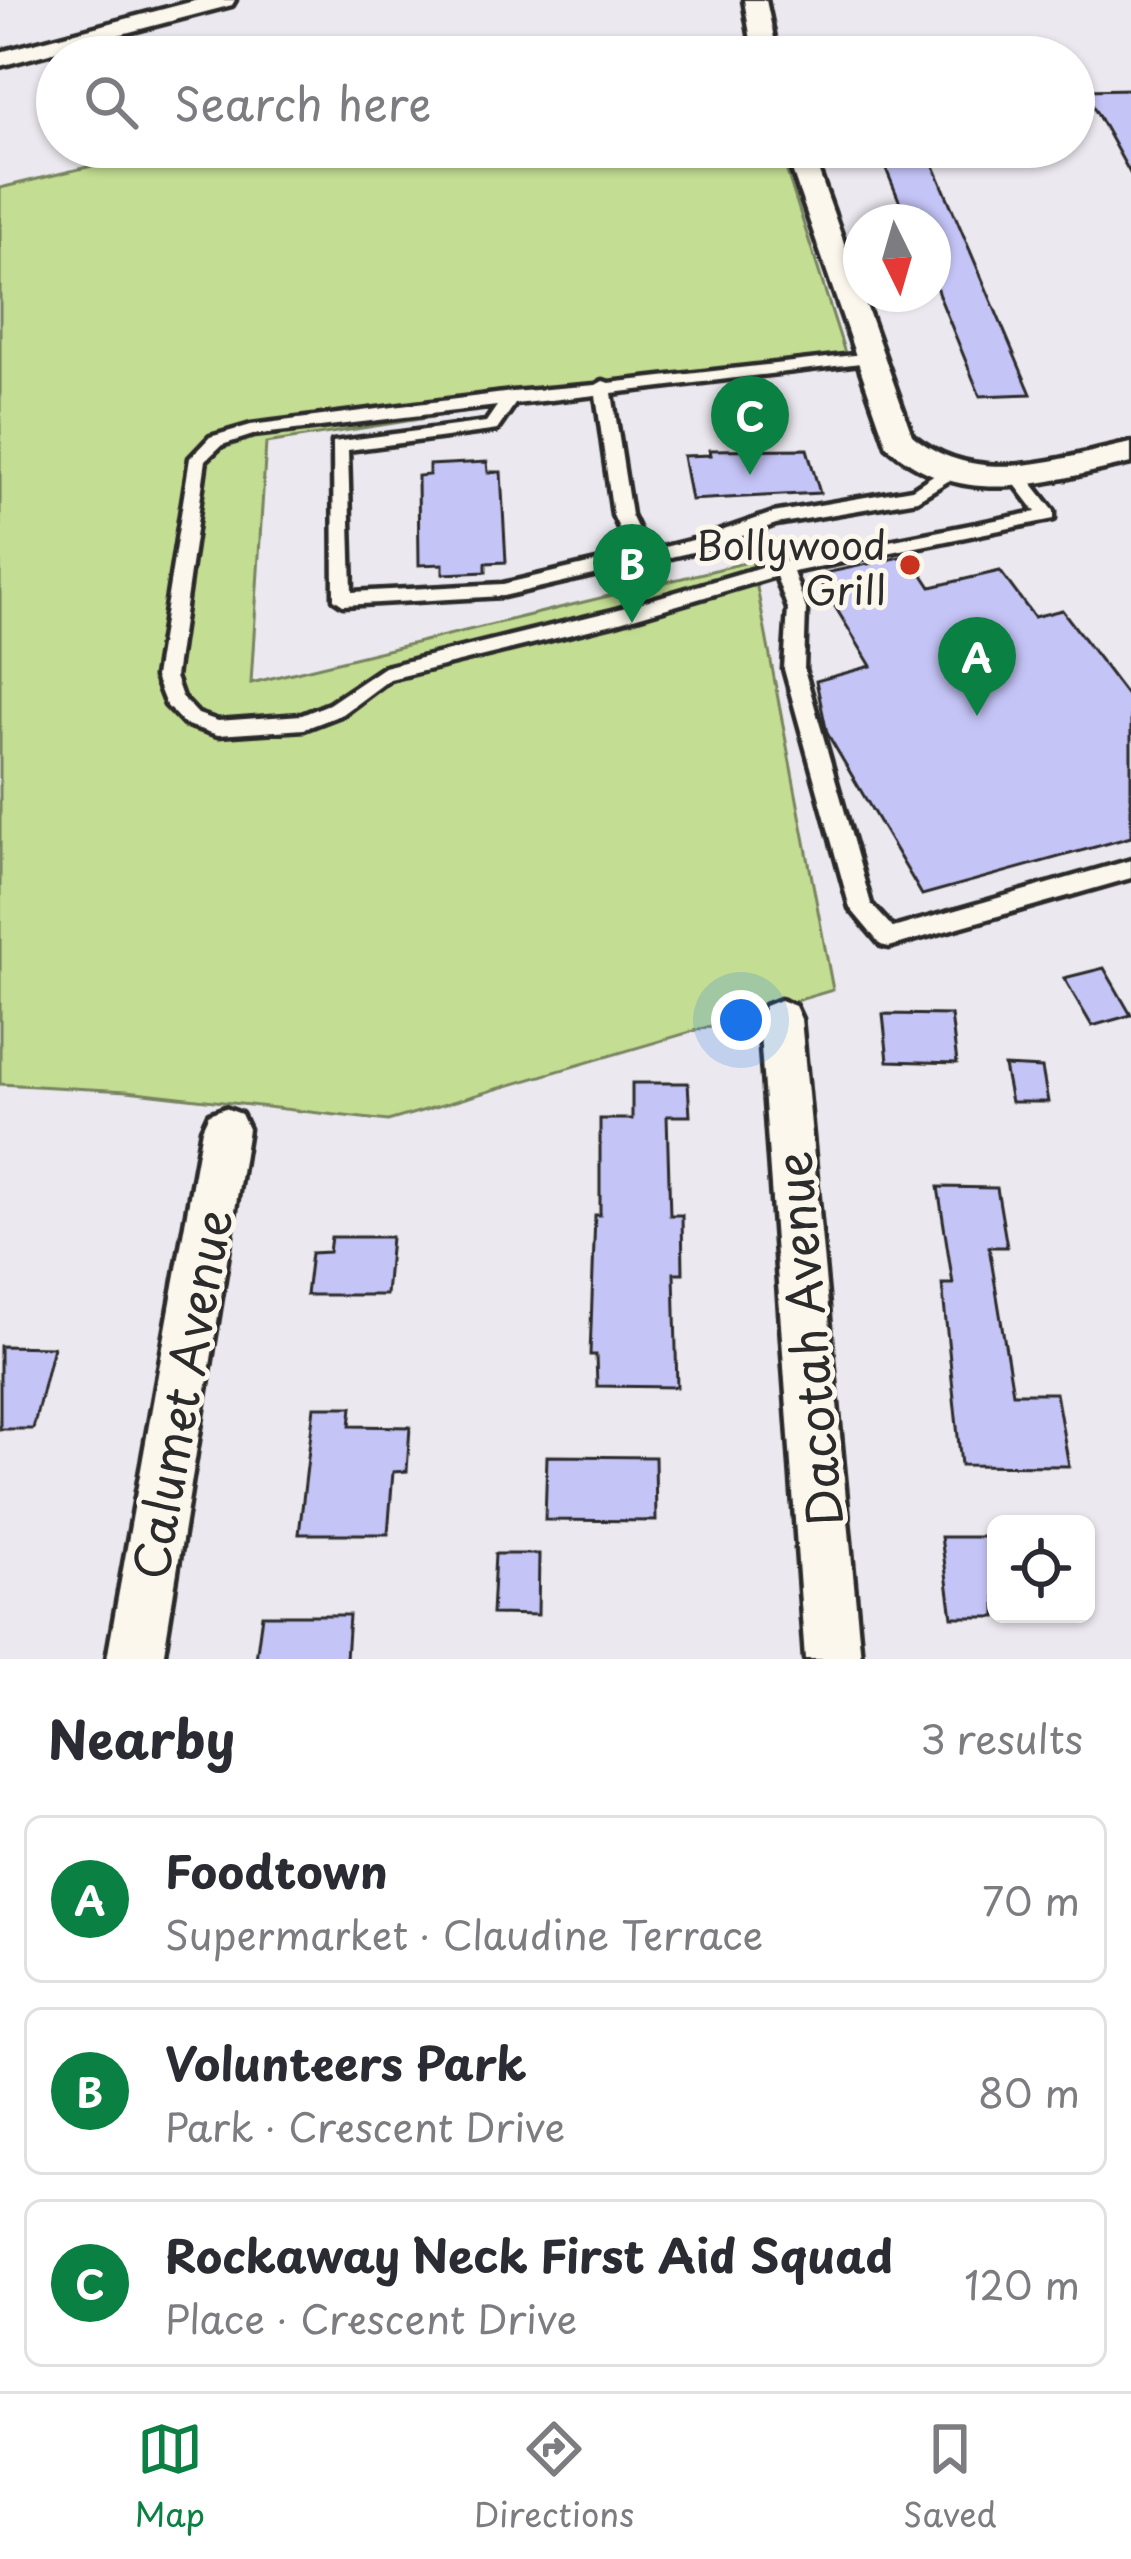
<!DOCTYPE html>
<html lang="en">
<head>
<meta charset="utf-8">
<style>
  body { margin:0; font-family:"Playpen Sans",sans-serif; background:#f7f7f7; color:#2b2b33 }
  .controls { position:absolute; right:36px; bottom:36px; display:grid; overflow:hidden; border-radius:18px; box-shadow:0 3px 9px #0004 }
  .controls button { width:108px; height:108px; display:grid; place-items:center; padding:0; border:0; border-bottom:3px solid #e1e1e2; background:#fff; color:#2b2b33; font:60px sans-serif }
  .compass { position:absolute; left:843px; top:204px; width:108px; height:108px; border-radius:50%; background:#fff; box-shadow:0 3px 9px #0004; rotate:175deg }
  .you { position:absolute; left:741px; top:1020px; width:42px; height:42px; margin:-30px; border:9px solid #fff; border-radius:50%; background:#1a73e8; box-shadow:0 0 0 18px #1a73e833 }
  .badge { display:grid; place-items:center; width:78px; height:78px; border-radius:50%; background:#0b8043; color:#fff; font-size:39px; font-weight:700 }
  .pin { position:absolute; translate:-50% -99px; filter:drop-shadow(0 3px 6px #0008) }
  .pin::after { content:''; position:absolute; top:63px; width:42px; height:36px; background:inherit; clip-path:polygon(0 0,100% 0,50% 100%) }
  .list { margin:0; padding:0; list-style:none }
  h2 { display:flex; justify-content:space-between; align-items:center; height:156px; margin:0; padding:0 48px; font-size:51px }
  h2 small { font-size:39px; font-weight:400; color:#7c7c81 }
  .list li { display:grid; grid-template-columns:78px 1fr auto; gap:36px; align-items:center; box-sizing:border-box; height:168px; margin:0 24px 24px; padding:0 24px; border:3px solid #e1e1e2; border-radius:18px }
  .list b { display:block; font-size:45px; white-space:nowrap }
  .list p { margin:0; font-size:39px; white-space:nowrap; color:#7c7c81 }
  .list em { font-size:39px; font-style:normal; color:#7c7c81 }
  .icon { flex:none; width:66px; height:66px; fill:none; stroke:currentColor; stroke-width:2; stroke-linecap:round; stroke-linejoin:round }
  .map { position:relative; flex:none; width:1131px; height:1659px; overflow:hidden }
  .search { position:absolute; background:#fff; box-shadow:0 3px 9px #0004; left:36px; right:36px; top:36px; height:132px; display:flex; align-items:center; gap:30px; box-sizing:border-box; padding:0 42px; border-radius:66px; color:#7c7c81; font-size:45px }
  .sheet { height:732px; background:#fff }
  nav { display:flex; justify-content:space-around; align-items:center; box-sizing:border-box; height:168px; border-top:3px solid #e1e1e2; background:#fff; font-size:33px; color:#7c7c81 }
  nav a { display:grid; justify-items:center; gap:6px }
  nav .on { color:#0b8043 }
  .map>svg:first-child { display:block }
  .green { fill:#c3dd93; stroke:#77845f; stroke-width:3 }
  .building { fill:#c5c4f7; stroke:#2b2b2b; stroke-width:3 }
  .lines { fill:none; stroke-linecap:round; stroke-linejoin:round }
  .service-casing { stroke:#2b2b2b; stroke-width:9 }
  .minor-casing { stroke:#2b2b2b; stroke-width:9 }
  .service { fill:#fbf7ec; fill-rule:evenodd }
  .minor { fill:#fbf7ec; fill-rule:evenodd }
  .poi-dot { fill:#c8321e; stroke:#fbf7ec; stroke-width:4.5 }
  .labels { text-anchor:middle; dominant-baseline:central; stroke-width:10; stroke-linejoin:round; paint-order:stroke }
  .poi-label { font-size:39px; fill:#2b2b2b; stroke:#fbf7ec; text-anchor:end }
  .near-street-label { font-size:48px; fill:#2b2b2b; stroke:#fbf7ec }
</style>
</head>
<body>
<div class="map">
<svg width="1131" height="1659" viewBox="0 0 1131 1659">
  <rect width="100%" height="100%" fill="#ebe8ef"/>
  <filter id="ink" filterUnits="userSpaceOnUse"><feTurbulence type="fractalNoise" baseFrequency=".00833" numOctaves="2"/><feDisplacementMap in="SourceGraphic" scale="24" xChannelSelector="R" yChannelSelector="G"/><feConvolveMatrix kernelMatrix="1 2 1 2 8 2 1 2 1" color-interpolation-filters="sRGB"/></filter>
  <g filter="url(#ink)">
    <polygon class="green" points="171,147 779,147 845,353 266,443 251,683 752,561 833,990 388,1121 127,1091 0,1084 0,188"/>
    <g class="building">
      <polygon points="1131,89 1131,175 1084,90"/>
      <polygon points="884,147 926,147 1031,394 980,396 938,293 933,271 933,222 908,222 882,159 889,159"/>
      <polygon points="807,449 820,493 691,500 683,456 711,455 710,450"/>
      <polygon points="487,462 488,472 501,472 506,562 486,563 486,572 443,574 443,564 419,565 418,476 429,475 429,465"/>
      <polygon points="910,555 931,587 1000,571 1034,617 1062,610 1131,701 1131,837 922,895 827,733 816,681 871,666 816,575"/>
      <polygon points="1104,968 1131,1015 1092,1026 1064,978"/>
      <polygon points="883,1014 951,1015 957,1063 888,1061"/>
      <polygon points="1004,1066 1042,1068 1048,1102 1011,1102"/>
      <polygon points="632,1083 688,1083 690,1116 667,1116 670,1215 682,1215 683,1273 674,1273 677,1387 597,1386 596,1355 590,1355 595,1215 600,1215 600,1119 632,1119"/>
      <polygon points="938,1187 997,1188 1007,1247 989,1247 1013,1393 1056,1393 1069,1466 961,1465 942,1284 953,1284"/>
      <polygon points="331,1237 391,1237 386,1295 306,1295 311,1253 329,1252"/>
      <polygon points="0,1346 53,1347 33,1429 0,1429"/>
      <polygon points="314,1407 352,1407 350,1426 410,1427 407,1471 393,1472 388,1534 299,1534"/>
      <polygon points="547,1456 655,1457 656,1521 545,1520"/>
      <polygon points="941,1537 996,1537 996,1617 952,1617"/>
      <polygon points="495,1554 539,1554 538,1615 492,1614"/>
      <polygon points="262,1615 349,1615 346,1659 256,1659"/>
    </g>
    <g class="lines">
      <g class="service-casing">
        <path id="service" d="M871,353l6,2v6l-265,32 19,122 17,36 53,-13 72,-25 139,-24 29,-19h12v8l-36,22 -141,24 -71,25 -202,47 -160,9 -9,-6 -1,-157 153,-20 11,-16 -244,29 -31,10 -16,15 -31,217 7,20 16,17 20,7 84,-6 27,-11 55,-37 228,-56 156,-46 268,-53 -29,-38 9,-5 6,1 32,41v8l-261,53 13,37 -2,60 67,235 22,24 238,-68v18l-242,69 -8,-2 -31,-37 -66,-239 4,-60 -12,-33 -163,48 -223,55 -47,35 -39,15 -86,6 -34,-11 -18,-19 -11,-28 35,-219 20,-21 41,-12 261,-33 84,-7 7,-4 6,2zM596,395l17,120 18,39 -128,30 -151,8 -4,-142 143,-19 6,-1 18,-26z"/>
      </g>
      <g class="minor-casing">
        <g id="minor">
          <polygon points="198,0 235,0 232,5 0,66 0,52"/>
          <polygon points="744,0 766,0 778,57 754,57"/>
          <path d="M784,147h26l102,288c65,54 144,24 219,8v20c-88,19 -168,49 -244,-17z"/>
          <polygon points="780,1000 795,1006 801,1019 861,1659 805,1659 759,1019 765,1006"/>
          <polygon points="225,1108 241,1114 248,1129 163,1659 107,1659 202,1129 209,1114"/>
        </g>
      </g>
      <use href="#service" class="service"/>
      <use href="#minor" class="minor"/>
    </g>
  </g>
  <circle class="poi-dot" cx="910" cy="565" r="12"/>
  <g class="labels">
    <g class="poi-label">
      <text x="886" y="543">Bollywood<tspan x="886" dy="45">Grill</tspan></text>
    </g>
    <g class="near-street-label">
      <text transform="translate(807 1339) rotate(-95)">Dacotah Avenue</text>
      <text transform="translate(180 1394) rotate(-80)">Calumet Avenue</text>
    </g>
  </g>
</svg>
<div class="controls">
<button><svg class="icon" aria-label="locate" viewBox="0 0 24 24"><circle cx="12" cy="12" r="6"/><path d="M12 2v4M12 18v4M2 12h4M18 12h4"/></svg></button>
</div>
<svg class="compass" viewBox="-18 -18 36 36"><path d="M0-13l5 13h-10z" fill="#e53935"/><path d="M0 13l5-13h-10z" fill="#7c7c81"/></svg>
<div class="you"></div>
<div class="pin badge" style="left:977px;top:716px">A</div>
<div class="pin badge" style="left:632px;top:623px">B</div>
<div class="pin badge" style="left:750px;top:475px">C</div>
<div class="search"><svg class="icon" aria-label="search" viewBox="0 0 24 24"><circle cx="10" cy="10" r="6"/><path d="M15 15l6 6"/></svg>Search here</div>
</div>
<section class="sheet">
<h2>Nearby<small>3 results</small></h2>
<ul class="list">
<li><span class="badge">A</span><div><b>Foodtown</b><p>Supermarket · Claudine Terrace</p></div><em>70 m</em></li>
<li><span class="badge">B</span><div><b>Volunteers Park</b><p>Park · Crescent Drive</p></div><em>80 m</em></li>
<li><span class="badge">C</span><div><b>Rockaway Neck First Aid Squad</b><p>Place · Crescent Drive</p></div><em>120 m</em></li>
</ul>
</section>
<nav>
<a class="on"><svg class="icon" aria-label="map" viewBox="0 0 24 24"><path d="M3 6l6-2 6 2 6-2v14l-6 2-6-2-6 2zM9 4v14M15 6v14"/></svg>Map</a>
<a><svg class="icon" aria-label="directions" viewBox="0 0 24 24"><path d="M12 3l9 9-9 9-9-9zM9 14v-3h6M13 9l2 2-2 2"/></svg>Directions</a>
<a><svg class="icon" aria-label="saved" viewBox="0 0 24 24"><path d="M7 4h10v16l-5-4-5 4z"/></svg>Saved</a>
</nav>
</body>
</html>
